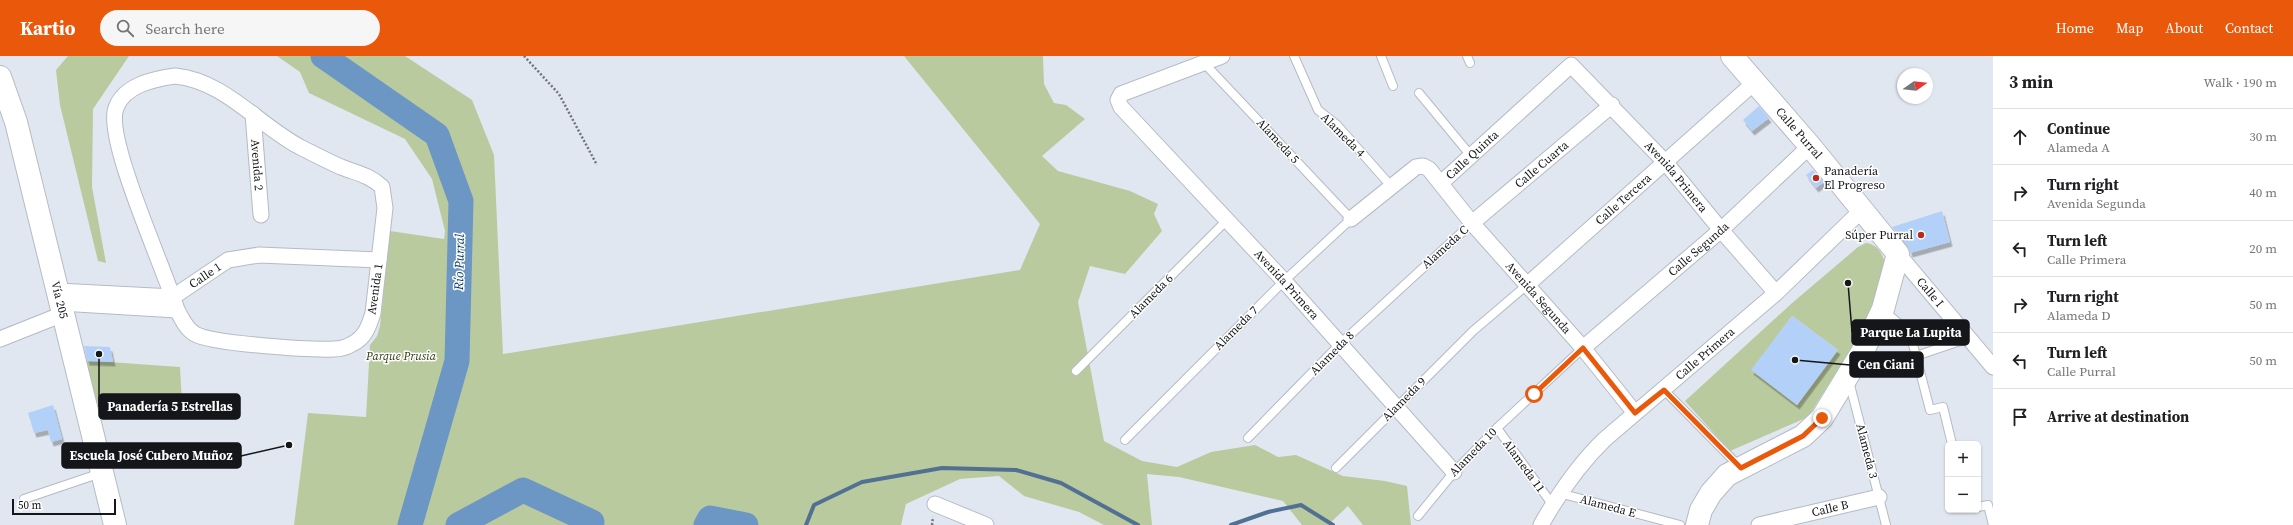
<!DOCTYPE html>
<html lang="en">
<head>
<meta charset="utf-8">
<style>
  body { margin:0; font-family:"Source Serif 4",serif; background:#f6f6f6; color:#202124 }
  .controls { position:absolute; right:12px; bottom:12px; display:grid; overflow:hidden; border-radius:6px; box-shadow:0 1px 3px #0004 }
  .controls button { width:36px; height:36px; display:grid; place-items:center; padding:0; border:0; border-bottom:1px solid #e0e0e0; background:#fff; color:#202124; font:20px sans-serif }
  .compass { position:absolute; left:1897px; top:12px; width:36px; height:36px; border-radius:50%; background:#fff; box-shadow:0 1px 3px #0004; rotate:75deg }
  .scale { position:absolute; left:12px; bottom:10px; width:104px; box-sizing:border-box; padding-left:4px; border:2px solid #141619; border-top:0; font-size:11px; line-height:14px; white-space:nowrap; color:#141619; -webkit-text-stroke:3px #fff; paint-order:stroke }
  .stop { position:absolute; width:12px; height:12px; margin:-9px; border:3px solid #ea580c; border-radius:50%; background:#fff }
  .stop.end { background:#ea580c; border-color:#fff; box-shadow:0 1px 4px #0008 }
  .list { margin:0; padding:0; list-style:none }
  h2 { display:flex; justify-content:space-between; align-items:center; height:52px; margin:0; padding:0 16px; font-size:17px }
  h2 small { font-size:13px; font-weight:400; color:#757577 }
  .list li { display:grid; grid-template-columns:26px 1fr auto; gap:12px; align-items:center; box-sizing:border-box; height:56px; padding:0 16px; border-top:1px solid #e0e0e0 }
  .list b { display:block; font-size:15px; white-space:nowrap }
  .list p { margin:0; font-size:13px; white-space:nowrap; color:#757577 }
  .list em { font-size:13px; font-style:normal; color:#757577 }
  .icon { flex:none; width:22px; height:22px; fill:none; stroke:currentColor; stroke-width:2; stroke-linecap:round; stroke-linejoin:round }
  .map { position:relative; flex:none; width:1993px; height:469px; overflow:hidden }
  header { display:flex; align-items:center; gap:24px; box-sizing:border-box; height:56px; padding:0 20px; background:#ea580c; color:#fff }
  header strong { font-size:19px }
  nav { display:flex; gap:22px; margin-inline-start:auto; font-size:14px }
  .search { width:280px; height:36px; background:#f6f6f6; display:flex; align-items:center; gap:10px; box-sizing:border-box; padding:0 14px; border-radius:22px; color:#757577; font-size:15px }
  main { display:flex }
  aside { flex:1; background:#fff }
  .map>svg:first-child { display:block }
  .green { fill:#baca9f; fill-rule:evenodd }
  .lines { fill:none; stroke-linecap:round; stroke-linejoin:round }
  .stream { stroke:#527091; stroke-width:4 }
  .river { stroke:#6c97c4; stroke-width:25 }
  .building { fill:#b3d0f9; filter:url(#shadow) }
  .lane-casing { stroke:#b5bbc4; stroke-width:10 }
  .street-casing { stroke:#b5bbc4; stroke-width:17 }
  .secondary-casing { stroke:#b5bbc4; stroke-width:24 }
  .path { stroke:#70747a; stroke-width:2.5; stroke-dasharray:2 2; stroke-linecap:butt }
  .lane { stroke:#fff; stroke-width:8 }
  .street { stroke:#fff; stroke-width:15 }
  .secondary { stroke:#fff; stroke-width:22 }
  .route { stroke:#ea580c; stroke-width:5 }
  .poi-dot { fill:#b72b17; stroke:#fff; stroke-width:1.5 }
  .labels { text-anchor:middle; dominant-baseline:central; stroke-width:3; stroke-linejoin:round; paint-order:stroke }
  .street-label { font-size:12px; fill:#141619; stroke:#fff }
  .poi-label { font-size:12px; fill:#141619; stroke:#fff; text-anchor:start }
  .park-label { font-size:12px; font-style:italic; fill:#2e3b10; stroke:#fff }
  .water-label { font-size:13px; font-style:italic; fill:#0a3b66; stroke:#fff }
  .leader { fill:none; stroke:#141619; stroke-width:1.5 }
  .callout-dot { fill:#141619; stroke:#fff; stroke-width:1.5 }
  .callout { fill:#141619; stroke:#141619; stroke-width:1.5 }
  .callout-label { font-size:13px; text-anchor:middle; font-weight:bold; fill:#fff }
</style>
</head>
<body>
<header>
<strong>Kartio</strong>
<div class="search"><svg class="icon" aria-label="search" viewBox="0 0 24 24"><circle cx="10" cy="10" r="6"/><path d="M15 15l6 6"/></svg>Search here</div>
<nav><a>Home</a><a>Map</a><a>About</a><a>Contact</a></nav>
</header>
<main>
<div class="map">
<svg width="1993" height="469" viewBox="0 0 1993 469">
  <defs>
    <filter id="shadow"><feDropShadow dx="2.5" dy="4.5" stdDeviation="0" flood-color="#0004"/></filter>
  </defs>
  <rect width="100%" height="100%" fill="#e1e7f0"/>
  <g class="green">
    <polygon points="68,0 129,0 93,53 92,131 106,207 98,205 60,49 56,14"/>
    <polygon points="277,0 405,0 472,44 494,99 503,298 1020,214 1040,168 904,0 1043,0 1044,28 1054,47 1066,49 1085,63 1042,100 1058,115 1130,135 1158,148 1154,158 1162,175 1125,218 1090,210 1078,246 1104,385 1142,405 1177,411 1211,396 1255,389 1278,401 1296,399 1343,420 1385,425 1407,430 1411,469 1363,469 1348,450 1328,469 1302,469 1283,445 1179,421 1147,418 1152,469 1104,469 1079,456 1024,440 999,420 960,423 906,448 901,469 294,469 308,357 366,361 370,289 377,280 380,270 390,175 444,183 445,175 432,123 405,83 309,37 300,16"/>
    <path d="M1866,187c11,1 16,10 19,20l-10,40 -23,44 -44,70 -78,34 -45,-50 106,-97 67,-57zM1792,260l46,34 -41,55 -45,-35z"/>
    <polygon points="81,304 180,311 182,347 91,348"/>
  </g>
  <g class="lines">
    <g class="stream">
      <polyline points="806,469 814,449 862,426 942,412 1016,414 1061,427 1138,469"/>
      <polyline points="1231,469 1268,456 1301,449 1333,469"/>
    </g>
    <g class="river">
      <polyline points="323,0 437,79 461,145 457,305 410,469"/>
      <polyline points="458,469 523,434 592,466 590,469"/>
      <polyline points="706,469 710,462 746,469"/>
    </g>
  </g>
  <g class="building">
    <polygon points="1759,50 1769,62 1752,75 1743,64"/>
    <polygon points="1813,114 1824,126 1816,132 1806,119"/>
    <polygon points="1942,155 1950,186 1910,197 1908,190 1892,171"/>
    <polygon points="1792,260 1838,294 1797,349 1751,314"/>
    <polygon points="84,290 110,291 113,306 87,305"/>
    <polygon points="53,349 62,383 51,386 48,374 34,377 28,357"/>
  </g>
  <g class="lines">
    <g class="lane-casing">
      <g id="lane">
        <polyline points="1294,0 1318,54 1337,69 1391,130"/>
        <polyline points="1381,0 1393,30"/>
        <polyline points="1467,0 1470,7"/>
        <polyline points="1419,37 1472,101"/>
        <polyline points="1883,254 1910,277 1916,300"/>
        <polyline points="1076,315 1226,165"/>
        <polyline points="1849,325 1886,469"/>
        <polyline points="1664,334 1740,411"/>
        <polyline points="1497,372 1552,448"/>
        <polyline points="1248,382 1340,288 1472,167"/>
        <polyline points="1125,384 1284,225 1351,163 1204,7"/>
        <polyline points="1952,388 1943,351 1930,354 1916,300 1969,282"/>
        <polyline points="1336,412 1473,275 1527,229"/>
        <polyline points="1559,437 1680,469"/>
        <polyline points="24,443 101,417"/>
        <polyline points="1978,451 1988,449 1993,469"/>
        <polyline points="1418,460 1454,416 1497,372 1583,292"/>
      </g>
    </g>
    <g class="street-casing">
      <g id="street">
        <path id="s1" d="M1222,0l-101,38 -3,6 3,7 163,174 170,191"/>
        <path d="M175,20c50,5 82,48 125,71 14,7 27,14 41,20 15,6 29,8 41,20l3,21 -12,105c-4,13 -8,25 -21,31 -5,3 -12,5 -18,5 -22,1 -122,-5 -139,-15 -9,-5 -13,-15 -18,-24 -11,-38 -73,-172 -61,-202 8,-23 38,-29 59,-32z"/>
        <path id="s2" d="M253,58l8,101"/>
        <path id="s3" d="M1441,127l130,-118 95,98 55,67 55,63"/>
        <path id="s4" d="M1351,163l65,-52 7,-1 6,3 43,54 111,125 52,65"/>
        <path id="s5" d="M1472,167l140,-118"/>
        <path id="s6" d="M1898,198l95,113"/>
        <path id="s7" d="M1527,229l228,-203"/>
        <path id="s8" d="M58,235l115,6 55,-37 31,-5 120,5"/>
        <polyline points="60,247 177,254"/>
        <polyline points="0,283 63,258"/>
        <path id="s9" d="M1583,292l138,-118 89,-84"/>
        <polyline points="935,448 986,469"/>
        <path id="s10" d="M1541,469c18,-32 38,-61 64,-86l171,-146 87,-84"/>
        <path id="s11" d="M1759,469l120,-28"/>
      </g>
    </g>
    <g class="secondary-casing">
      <g id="secondary">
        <path id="s12" d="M0,21l16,45 99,403"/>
        <polyline points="1697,469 1701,454 1711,437 1727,419 1803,380 1822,362 1864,293 1883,253 1898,198 1810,90 1732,0"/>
      </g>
    </g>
    <g class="path">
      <polyline points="524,0 559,38 597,109"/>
      <polyline points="932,469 933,461"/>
    </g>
    <use href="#lane" class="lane"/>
    <use href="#street" class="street"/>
    <use href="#secondary" class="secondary"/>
  </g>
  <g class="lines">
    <polyline class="route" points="1534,338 1583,292 1635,357 1664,334 1741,412 1803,380 1822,362"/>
  </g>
  <g class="poi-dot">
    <circle cx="1816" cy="122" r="4"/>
    <circle cx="1921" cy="179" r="4"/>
  </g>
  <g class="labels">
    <g class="street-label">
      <text transform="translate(1799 77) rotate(49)">Calle Purral</text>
      <text transform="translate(1343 79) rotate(45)">Alameda 4</text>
      <text transform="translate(1278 85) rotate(47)">Alameda 5</text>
      <text stroke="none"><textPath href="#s3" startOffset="42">Calle Quinta</textPath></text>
      <text stroke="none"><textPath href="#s2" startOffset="51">Avenida 2</textPath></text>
      <text stroke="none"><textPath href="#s5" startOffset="91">Calle Cuarta</textPath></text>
      <text stroke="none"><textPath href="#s3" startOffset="329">Avenida Primera</textPath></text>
      <text stroke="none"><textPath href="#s7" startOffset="129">Calle Tercera</textPath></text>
      <text transform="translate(1445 191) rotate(-42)">Alameda C</text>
      <text stroke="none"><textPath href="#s9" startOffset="152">Calle Segunda</textPath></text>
      <text stroke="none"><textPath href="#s8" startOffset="154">Calle 1</textPath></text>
      <text stroke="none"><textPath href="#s1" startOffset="365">Avenida Primera</textPath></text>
      <text transform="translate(375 233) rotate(-82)">Avenida 1</text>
      <text stroke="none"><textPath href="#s6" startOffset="50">Calle I</textPath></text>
      <text transform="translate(1151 240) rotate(-45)">Alameda 6</text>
      <text stroke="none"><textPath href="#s4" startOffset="266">Avenida Segunda</textPath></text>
      <text stroke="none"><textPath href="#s12" startOffset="231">Vía 205</textPath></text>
      <text transform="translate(1236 272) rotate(-45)">Alameda 7</text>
      <text transform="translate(1332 297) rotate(-45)">Alameda 8</text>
      <text stroke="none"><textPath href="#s10" startOffset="239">Calle Primera</textPath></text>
      <text transform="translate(1404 343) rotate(-45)">Alameda 9</text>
      <text transform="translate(1867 395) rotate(76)">Alameda 3</text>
      <text transform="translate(1473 396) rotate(-46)">Alameda 10</text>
      <text transform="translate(1524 410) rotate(54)">Alameda 11</text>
      <text transform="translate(1608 450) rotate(15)">Alameda E</text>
      <text stroke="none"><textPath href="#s11" startOffset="73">Calle B</textPath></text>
    </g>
    <g class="poi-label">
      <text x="1824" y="115">Panadería<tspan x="1824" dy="14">El Progreso</tspan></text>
      <text x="1913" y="179" text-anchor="end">Súper Purral</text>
    </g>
    <g class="park-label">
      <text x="401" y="300">Parque Prusia</text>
    </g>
    <g class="water-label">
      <text transform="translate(459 206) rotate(-89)">Río Purral</text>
    </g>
  </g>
  <path class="leader" d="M1848 227L1852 276M1795 304L1850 309M99 298L99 351M289 389L241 400"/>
  <g class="callout-dot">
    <circle cx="1848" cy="227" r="4"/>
    <circle cx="1795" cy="304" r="4"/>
    <circle cx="99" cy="298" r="4"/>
    <circle cx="289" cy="389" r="4"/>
  </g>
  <g class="callout">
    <rect x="1852" y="264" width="117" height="25" rx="4"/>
    <rect x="1850" y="296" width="73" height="25" rx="4"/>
    <rect x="99" y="338" width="141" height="25" rx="4"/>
    <rect x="62" y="387" width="179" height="25" rx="4"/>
  </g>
  <g class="callout-label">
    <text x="1911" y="281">Parque La Lupita</text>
    <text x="1886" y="313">Cen Ciani</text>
    <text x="170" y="355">Panadería 5 Estrellas</text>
    <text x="151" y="404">Escuela José Cubero Muñoz</text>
  </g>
</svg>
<div class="controls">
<button>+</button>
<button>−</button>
</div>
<svg class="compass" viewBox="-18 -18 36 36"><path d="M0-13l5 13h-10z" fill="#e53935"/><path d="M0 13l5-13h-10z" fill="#757577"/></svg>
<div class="scale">50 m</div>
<div class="stop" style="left:1534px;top:338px"></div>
<div class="stop end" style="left:1822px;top:362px"></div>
</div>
<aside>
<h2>3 min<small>Walk · 190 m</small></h2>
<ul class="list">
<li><svg class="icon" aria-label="ahead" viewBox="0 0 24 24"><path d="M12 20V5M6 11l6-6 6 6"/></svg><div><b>Continue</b><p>Alameda A</p></div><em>30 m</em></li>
<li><svg class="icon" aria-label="right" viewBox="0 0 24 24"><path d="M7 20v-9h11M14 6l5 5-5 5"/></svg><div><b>Turn right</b><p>Avenida Segunda</p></div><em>40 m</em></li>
<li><svg class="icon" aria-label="left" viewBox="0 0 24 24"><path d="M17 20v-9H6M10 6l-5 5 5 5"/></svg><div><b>Turn left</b><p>Calle Primera</p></div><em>20 m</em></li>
<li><svg class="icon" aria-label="right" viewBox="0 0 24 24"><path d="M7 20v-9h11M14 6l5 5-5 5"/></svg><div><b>Turn right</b><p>Alameda D</p></div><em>50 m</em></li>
<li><svg class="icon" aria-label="left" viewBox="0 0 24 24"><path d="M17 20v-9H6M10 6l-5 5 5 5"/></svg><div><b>Turn left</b><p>Calle Purral</p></div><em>50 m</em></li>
<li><svg class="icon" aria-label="arrive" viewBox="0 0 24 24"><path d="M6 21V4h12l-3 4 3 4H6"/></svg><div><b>Arrive at destination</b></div></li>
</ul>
</aside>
</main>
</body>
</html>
